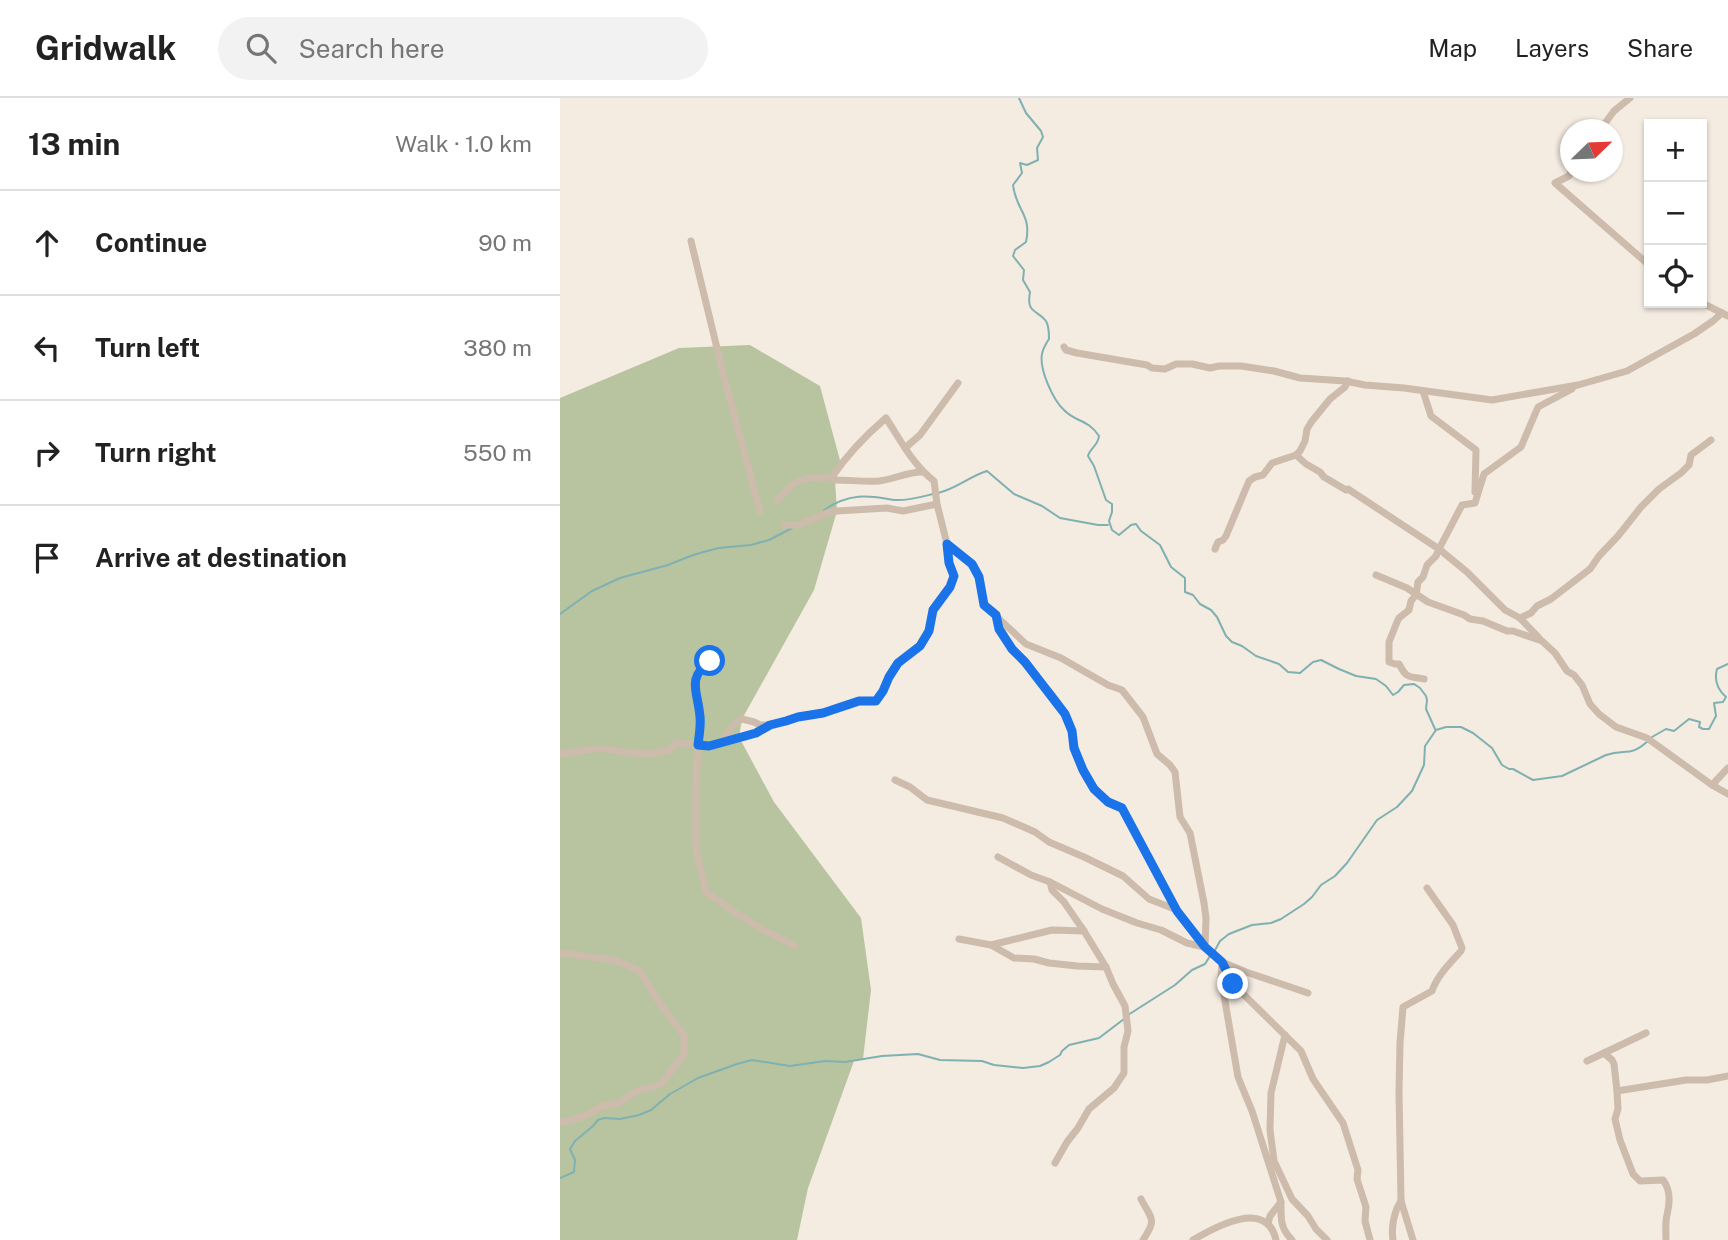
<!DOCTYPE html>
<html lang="en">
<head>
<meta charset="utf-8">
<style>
  body { margin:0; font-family:"Public Sans",sans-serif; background:#f2f2f2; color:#222 }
  .controls { position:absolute; right:21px; top:21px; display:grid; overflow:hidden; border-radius:0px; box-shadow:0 2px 5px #0004 }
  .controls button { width:63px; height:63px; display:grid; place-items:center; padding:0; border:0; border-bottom:2px solid #e0e0e0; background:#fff; color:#222; font:35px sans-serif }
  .compass { position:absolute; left:1000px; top:21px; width:63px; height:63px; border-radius:50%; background:#fff; box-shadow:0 2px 5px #0004; rotate:67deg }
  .stop { position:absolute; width:21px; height:21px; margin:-16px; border:5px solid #1a73e8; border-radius:50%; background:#fff }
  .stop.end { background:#1a73e8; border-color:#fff; box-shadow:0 2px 7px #0008 }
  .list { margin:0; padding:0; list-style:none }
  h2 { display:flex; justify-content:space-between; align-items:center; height:91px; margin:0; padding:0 28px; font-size:30px }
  h2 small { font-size:23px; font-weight:400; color:#767676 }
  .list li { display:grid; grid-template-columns:46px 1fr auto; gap:21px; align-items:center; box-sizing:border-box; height:105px; padding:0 28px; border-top:2px solid #e0e0e0 }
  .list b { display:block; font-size:26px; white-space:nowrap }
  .list em { font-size:23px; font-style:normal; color:#767676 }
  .icon { flex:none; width:38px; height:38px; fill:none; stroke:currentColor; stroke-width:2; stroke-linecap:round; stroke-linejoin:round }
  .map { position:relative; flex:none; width:1168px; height:1142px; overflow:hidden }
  header { display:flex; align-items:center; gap:42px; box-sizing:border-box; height:98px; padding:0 35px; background:#fff; border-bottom:2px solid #e0e0e0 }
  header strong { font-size:33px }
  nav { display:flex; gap:38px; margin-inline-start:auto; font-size:24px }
  .search { width:490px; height:63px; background:#f2f2f2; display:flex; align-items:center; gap:18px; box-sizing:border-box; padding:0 24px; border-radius:38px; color:#767676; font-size:26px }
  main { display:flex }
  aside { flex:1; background:#fff }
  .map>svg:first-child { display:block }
  .green { fill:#b8c4a0 }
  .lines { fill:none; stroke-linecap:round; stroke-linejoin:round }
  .stream { stroke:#7fb0b2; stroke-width:2 }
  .minor { stroke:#cdbbac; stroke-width:7 }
  .route { stroke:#1a73e8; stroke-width:9 }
</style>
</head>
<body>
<header>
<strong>Gridwalk</strong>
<div class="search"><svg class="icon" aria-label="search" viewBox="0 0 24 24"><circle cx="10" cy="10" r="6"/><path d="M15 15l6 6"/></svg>Search here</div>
<nav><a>Map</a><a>Layers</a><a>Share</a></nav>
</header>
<main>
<aside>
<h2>13 min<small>Walk · 1.0 km</small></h2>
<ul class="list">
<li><svg class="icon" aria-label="ahead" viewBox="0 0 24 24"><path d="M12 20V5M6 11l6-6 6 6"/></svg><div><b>Continue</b></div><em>90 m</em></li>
<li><svg class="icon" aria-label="left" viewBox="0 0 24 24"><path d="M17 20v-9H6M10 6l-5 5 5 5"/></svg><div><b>Turn left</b></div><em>380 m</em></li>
<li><svg class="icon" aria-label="right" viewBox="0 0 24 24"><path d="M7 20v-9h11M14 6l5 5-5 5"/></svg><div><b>Turn right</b></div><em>550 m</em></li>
<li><svg class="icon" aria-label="arrive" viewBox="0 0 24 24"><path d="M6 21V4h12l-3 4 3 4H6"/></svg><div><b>Arrive at destination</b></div></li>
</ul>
</aside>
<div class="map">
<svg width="1168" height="1142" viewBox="0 0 1168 1142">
  <rect width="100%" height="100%" fill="#f4ebe1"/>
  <polygon class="green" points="190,247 260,288 281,366 275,382 277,413 254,492 182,621 179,639 214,704 301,820 311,892 303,961 294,963 248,1090 237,1142 0,1142 0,300 119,250"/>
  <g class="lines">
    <g class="stream">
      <path d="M459,0l7,15 15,18 2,6 -6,11 1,12 -11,5 -7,-2 2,10 -9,12c3,26 19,29 13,57l-11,8 -2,6 11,14 -1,10 7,12c-4,22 7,17 16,29 3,5 3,12 3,18 -3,5 -6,9 -7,15 -3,15 11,46 22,56 11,12 24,9 35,26 -1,10 -9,12 -11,20l6,10 12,34 6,4v8l-3,9 3,9 7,5 12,-10 5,-1 5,7 19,14 11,22 14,11v14l8,3 7,9 11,6 6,7 9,19 6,6 10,4 14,10 23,8 9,8 12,1 13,-11 8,-2 18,9 17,7 20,3 10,7 7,9 5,-3 6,-7 10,-1 6,4 6,8 1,4 -1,9 9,20"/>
      <path d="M378,395c18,-4 32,-17 49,-22l27,23 28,12 18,12 38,7h10"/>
      <path d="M264,412c25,-17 43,-15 70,-10 13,1 27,-3 39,-6"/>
      <polyline points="0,516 32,493 60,480 108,467 133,457 158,450 191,447 209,442 232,430"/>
      <path d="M1092,639l14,-8 8,2 15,-12 11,3 -1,5 4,2h6l7,-13 -2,-13 9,-1 3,-5c-8,-7 -12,-17 -9,-28l11,-5"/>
      <path d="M654,854l6,-11 9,-7 23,-9 19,-2 10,-4 23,-15 8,-7 9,-12 14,-9 12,-13 30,-43 20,-13 15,-16 12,-26 1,-19 11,-16 10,-3h15l12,6 19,15 10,17 7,4h4l20,11 29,-4 44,-21c20,-7 23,3 42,-14"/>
      <polyline points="568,917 615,887 632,872 645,866 650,858"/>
      <polyline points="0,1080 14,1074 15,1062 10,1051 15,1043 33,1028 38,1022 44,1020 60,1021 79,1017 91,1012 110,996 138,980 177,966 192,962 230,968 265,963 285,964 322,958 358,956 380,962 422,963 434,967 463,970 480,968 489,964 500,957 502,953 509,947 539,940 564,921"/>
    </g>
    <g class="minor">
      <polyline points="1040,32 1054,13 1070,0"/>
      <polyline points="1011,74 1009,78 995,85 1089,167"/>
      <polyline points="131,143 164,279 200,413"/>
      <polyline points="1142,205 1168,218"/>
      <polyline points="504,249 506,252 517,255 587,267 592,270 605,271 616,266 632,266 650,270 659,268 681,268 714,273 740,280 785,283 805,287 844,290 932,302 1018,287 1067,273 1134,236 1153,223 1162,215"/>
      <polyline points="863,293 871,318 916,352 915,394"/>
      <polyline points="345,350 360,337 398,285"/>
      <path d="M736,357l10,9 14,8 4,5 22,13 2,-1 91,60 -3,7 -9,9 -4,12 -5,5 -2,13 -5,6 -2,9 -10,8 -2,4 -8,20v20l6,2h4c8,15 9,12 25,15"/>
      <path d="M272,379l3,3c14,0 30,2 44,1 16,-2 28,-9 43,-9"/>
      <polyline points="225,427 238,427 267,415 277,413 327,410 343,413 377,406"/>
      <polyline points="387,446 412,466 419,479 424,507 466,546 501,560 548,587 562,592 583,619 597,656 610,667 615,674 620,719 630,735 644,805 646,820 645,849"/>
      <polyline points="655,451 658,444 663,442 666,438 689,383 695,379 703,377 712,365 736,357 740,353 745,343 747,331 752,323 770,301 785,289 788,283"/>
      <polyline points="816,477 847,490 868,504 904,517 910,521 923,523 947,533 953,533 982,543 995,555 1007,573 1014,577 1022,587 1030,606 1039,616 1056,629 1087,640 1152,687"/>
      <path d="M436,518c11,39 51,64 70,100 7,13 5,18 8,31 3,13 12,33 21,43 7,9 17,13 27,18l55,103 28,36 17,15 24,10 62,21"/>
      <polyline points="960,520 971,515 977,508 991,501 1030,471 1039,458 1058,438 1081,409 1099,391 1121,375 1129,367 1131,357 1151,342"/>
      <polyline points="979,540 960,520 945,512 907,474 879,451 902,407 915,405 924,376 961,349 978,309 1012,291"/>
      <polyline points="150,563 139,571 135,583 140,620 136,683 136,751 146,794 174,814 202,831 235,848"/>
      <polyline points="163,644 196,635 208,628"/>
      <path d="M0,656l40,-6 30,5 22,1 17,-4 7,-7 34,3 10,-3 16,-21 6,-3 12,3 6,3h10l28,-8 25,-4 18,-7 18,-5h17l7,-10 6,-14 9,-14 22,-17 8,-15 5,-21 17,-23 4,-11 -5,-13 -2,-19 -10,-40 -3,-23c-21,-16 -33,-40 -48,-63 -20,17 -39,37 -54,59 -15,1 -32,-1 -43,11 -5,4 -7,9 -12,13"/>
      <polyline points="1168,670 1152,687 1168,696"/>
      <polyline points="335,682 350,689 367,702 443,720 475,734 489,744 524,759 563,778 589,801 617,812"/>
      <polyline points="438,759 471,777 490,784 542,811 577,825 601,832 627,845 644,849"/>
      <polyline points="490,784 492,792 504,804 524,833 546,869 553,886 565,908 568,933 564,949 564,975 554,990 529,1011 518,1030 507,1044 495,1065"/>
      <polyline points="399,841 431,847 492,832 524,833"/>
      <polyline points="431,847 454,860 474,861 489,865 517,868 546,869"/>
      <polyline points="0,855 54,862 79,872 100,906 124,937 124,956 101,986 75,994 59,1005 43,1008 22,1019 0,1025"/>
      <polyline points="662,865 673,886 741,953 753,981 783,1025 798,1072 797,1081 806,1109 805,1123 810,1142"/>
      <polyline points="662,866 661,880 678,979 692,1013 721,1104 710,1118 708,1126"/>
      <polyline points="1086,935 1044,955 1052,962 1054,966 1057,993 1126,982 1147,982 1168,978"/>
      <polyline points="725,937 711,995 710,1032 714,1063 732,1101 748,1118 756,1131 767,1142"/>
      <polyline points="1027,963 1044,955"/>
      <path d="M1057,993l1,18 -3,10 5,21 13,34 7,7 23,-1c8,10 7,23 4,35 -2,8 -1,17 -1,25"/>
      <path d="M581,1101c11,21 16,20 2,41"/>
      <path d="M721,1104c0,17 -1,26 11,38"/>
      <path d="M633,1142c22,-13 74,-42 83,0"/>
      <path d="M833,1142c-2,-12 1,-29 8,-39"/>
      <path d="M853,1142l-12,-39 -2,-109 1,-49 3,-36 29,-16c5,-15 18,-28 29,-40l1,-3 -9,-23 -26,-37"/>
    </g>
  </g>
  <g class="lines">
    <path class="route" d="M150,563c-24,18 -12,30 -10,56 1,9 -1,19 -2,28l11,1 11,-3 36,-10 14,-8 16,-4 12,-4 25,-4 36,-12h17l7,-10 6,-14 9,-14 22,-17 9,-15 4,-21 17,-23 4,-11 -5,-13 -2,-19 25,20 7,13 5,28 12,10 3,14 13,20 13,13 40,52 7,17 2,17 9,22 11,19 14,13 14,6 55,103 28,36 17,15 11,22"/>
  </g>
</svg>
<div class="controls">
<button>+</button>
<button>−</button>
<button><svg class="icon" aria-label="locate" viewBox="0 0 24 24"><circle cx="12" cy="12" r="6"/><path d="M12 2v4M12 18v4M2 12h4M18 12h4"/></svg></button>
</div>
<svg class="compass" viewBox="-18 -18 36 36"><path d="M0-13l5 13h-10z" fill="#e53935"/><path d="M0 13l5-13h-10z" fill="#767676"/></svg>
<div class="stop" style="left:150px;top:563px"></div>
<div class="stop end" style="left:673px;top:886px"></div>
</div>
</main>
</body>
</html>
